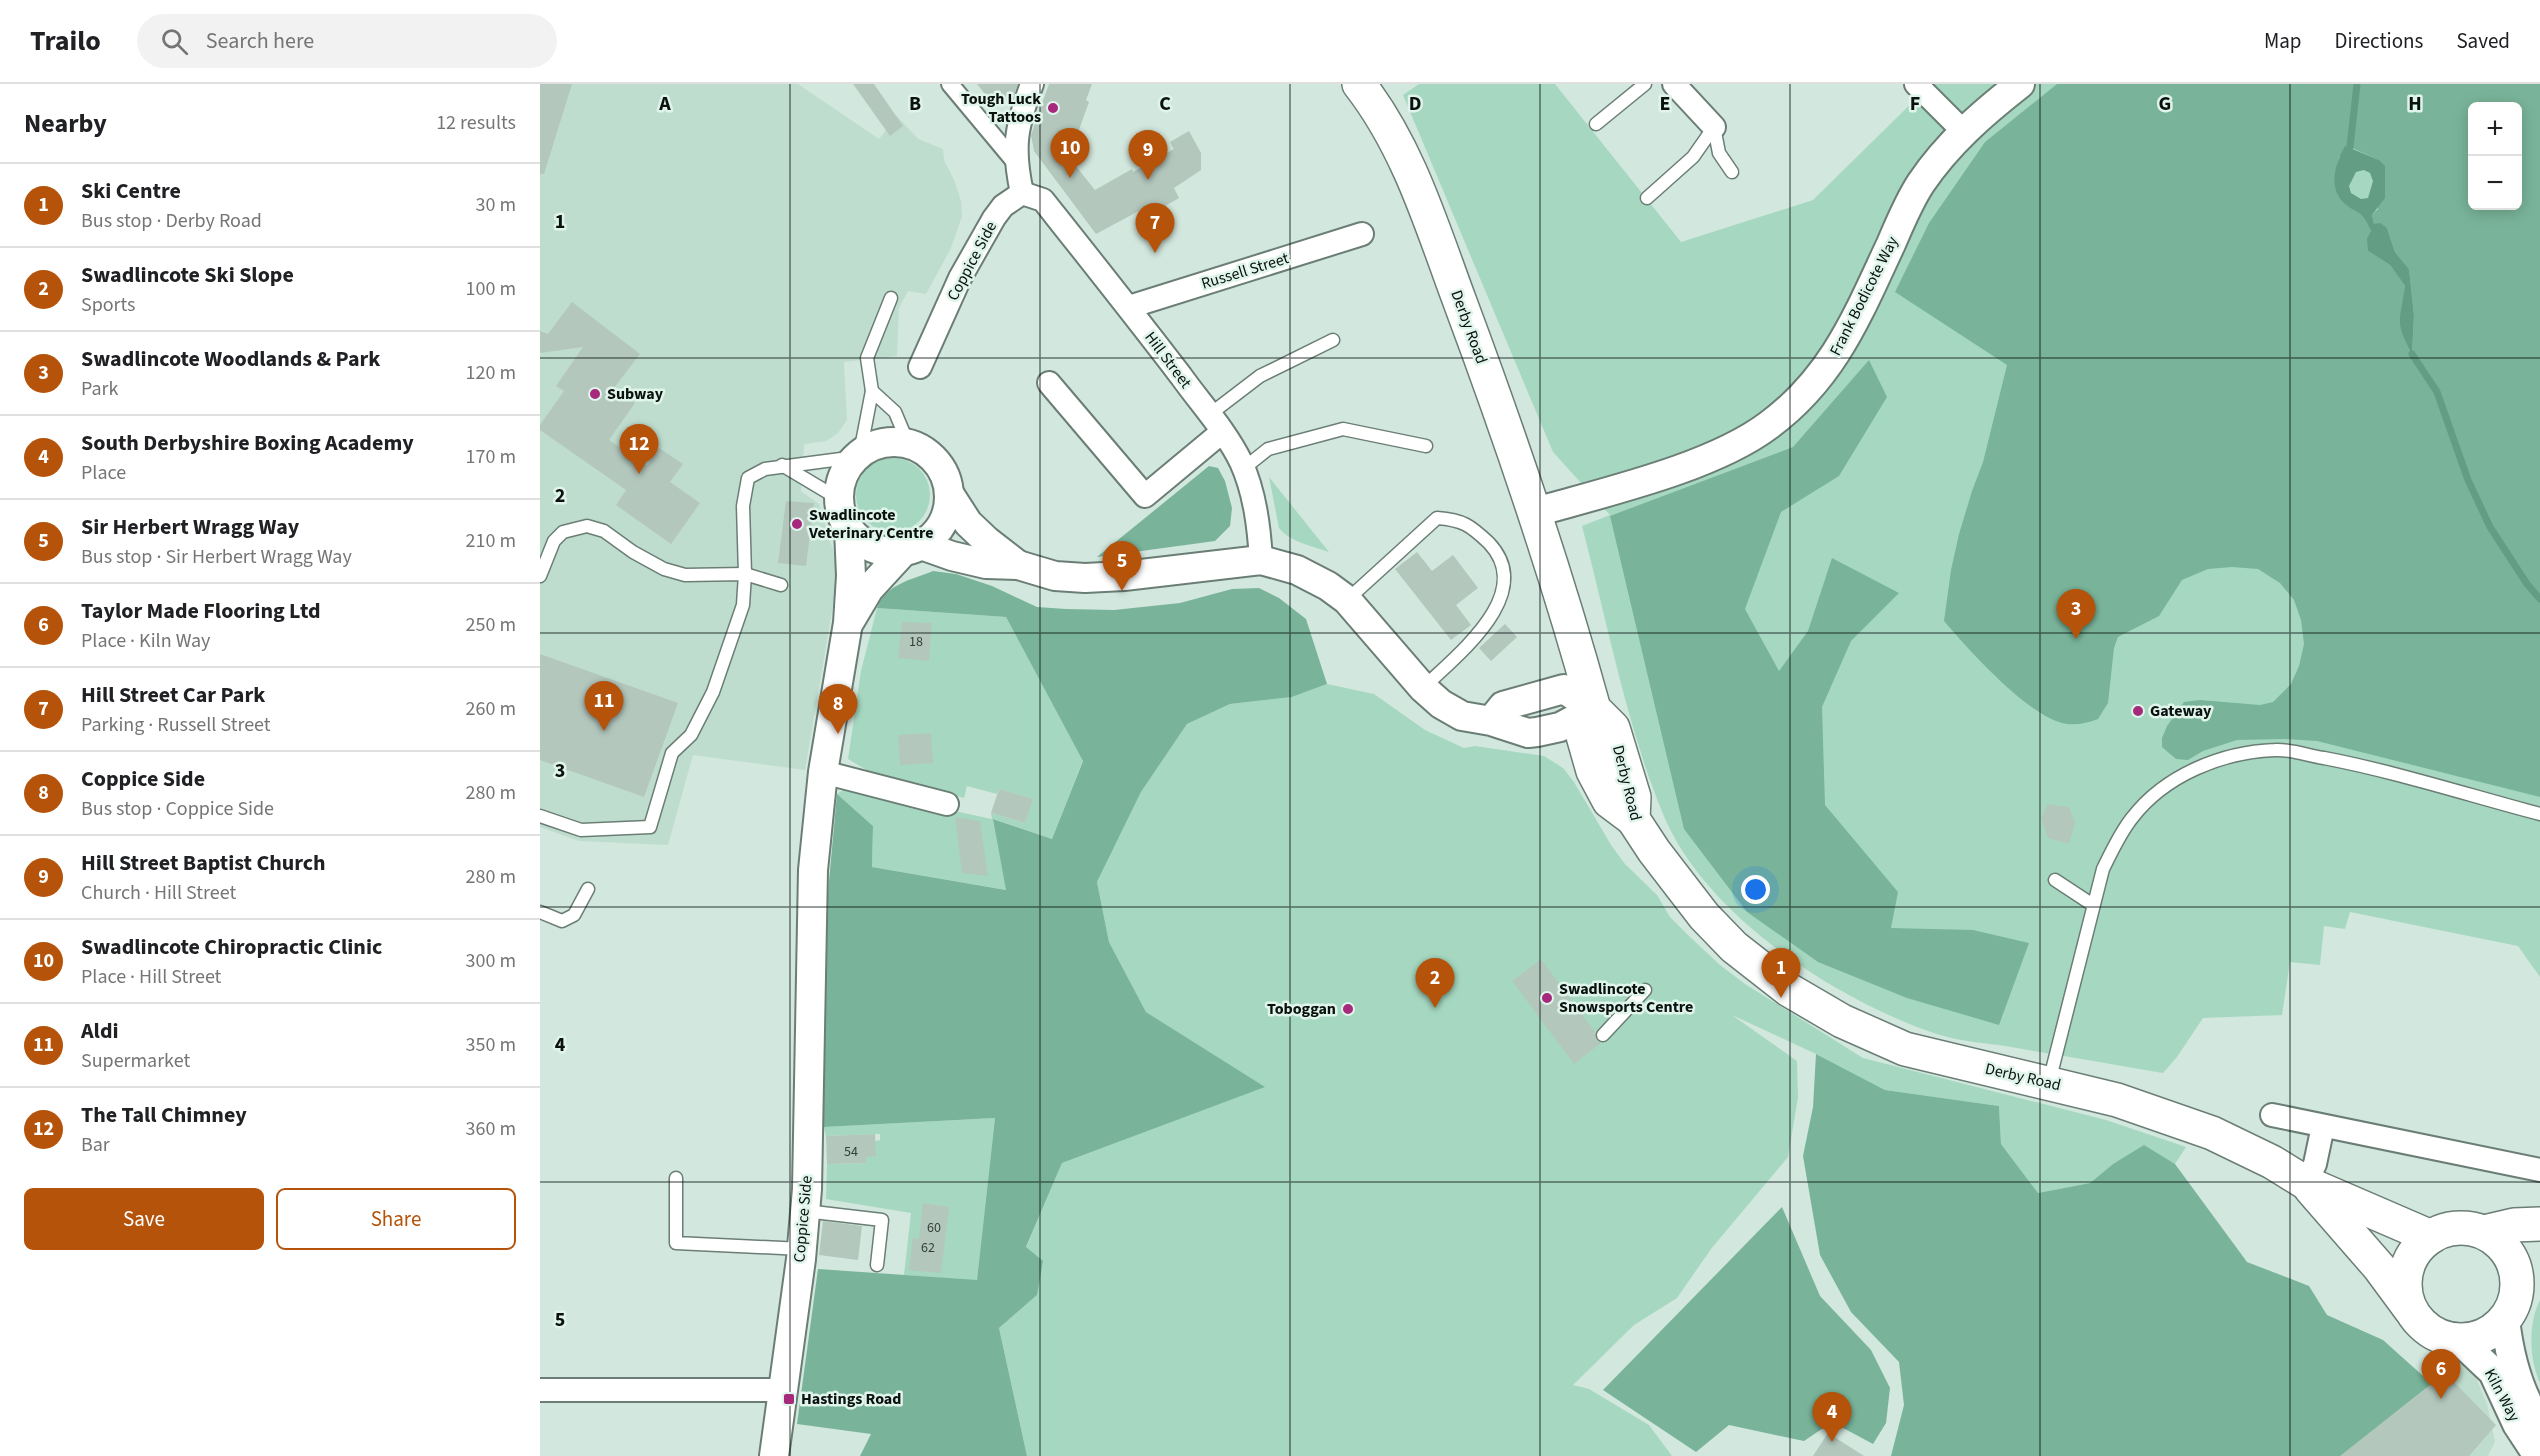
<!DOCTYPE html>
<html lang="en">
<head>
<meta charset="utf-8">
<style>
  body { margin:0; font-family:"Source Sans 3",sans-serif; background:#f2f2f2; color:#202124 }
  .controls { position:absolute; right:18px; top:18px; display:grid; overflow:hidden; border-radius:9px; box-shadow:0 3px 15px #0003 }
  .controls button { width:54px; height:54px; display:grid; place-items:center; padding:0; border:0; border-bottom:2px solid #e0e0e0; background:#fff; color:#202124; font:30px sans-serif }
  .you { position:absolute; left:1216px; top:806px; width:21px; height:21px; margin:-15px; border:4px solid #fff; border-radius:50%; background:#1a73e8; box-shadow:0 0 0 9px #1a73e833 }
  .badge { display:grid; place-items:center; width:39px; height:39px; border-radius:50%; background:#b45309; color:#fff; font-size:20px; font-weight:700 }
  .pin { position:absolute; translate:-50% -50px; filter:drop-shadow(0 2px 3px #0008) }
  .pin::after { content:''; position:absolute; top:32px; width:21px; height:18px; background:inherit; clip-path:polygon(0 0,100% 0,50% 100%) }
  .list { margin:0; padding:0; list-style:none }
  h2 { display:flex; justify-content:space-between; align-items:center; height:78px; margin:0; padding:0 24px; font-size:26px }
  h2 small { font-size:20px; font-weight:400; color:#757577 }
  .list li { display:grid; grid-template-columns:39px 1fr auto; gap:18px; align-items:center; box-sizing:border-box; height:84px; padding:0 24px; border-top:2px solid #e0e0e0 }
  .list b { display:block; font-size:22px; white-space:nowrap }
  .list p { margin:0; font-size:20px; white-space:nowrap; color:#757577 }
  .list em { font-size:20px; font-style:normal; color:#757577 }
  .actions { display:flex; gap:12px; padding:18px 24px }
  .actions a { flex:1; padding:14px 0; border:2px solid #b45309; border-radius:9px; text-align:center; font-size:21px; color:#b45309 }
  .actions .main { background:#b45309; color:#fff }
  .icon { flex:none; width:33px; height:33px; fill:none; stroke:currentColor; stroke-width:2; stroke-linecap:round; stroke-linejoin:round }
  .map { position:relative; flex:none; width:2000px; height:1372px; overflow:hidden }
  header { display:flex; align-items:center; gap:36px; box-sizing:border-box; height:84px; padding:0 30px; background:#fff; border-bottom:2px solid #e0e0e0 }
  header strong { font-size:28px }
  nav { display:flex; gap:33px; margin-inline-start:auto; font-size:21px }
  .search { width:420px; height:54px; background:#f2f2f2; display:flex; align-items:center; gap:15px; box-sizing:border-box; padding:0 21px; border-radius:33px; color:#757577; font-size:22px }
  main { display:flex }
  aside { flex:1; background:#fff }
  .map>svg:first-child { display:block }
  .built { fill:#bfddce }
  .green { fill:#a6d8c1; fill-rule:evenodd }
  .forest { fill:#79b49a; fill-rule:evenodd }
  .water { fill:#629d84; fill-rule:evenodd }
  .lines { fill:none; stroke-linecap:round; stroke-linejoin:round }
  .stream { stroke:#629d84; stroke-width:7 }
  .building { fill:#b3c7bd }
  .service-casing { stroke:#6b7e75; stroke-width:15 }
  .pedestrian-casing { stroke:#6b7e75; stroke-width:20 }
  .minor-casing { stroke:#6b7e75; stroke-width:26 }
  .tertiary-casing { stroke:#6b7e75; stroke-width:32 }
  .primary-casing { stroke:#6b7e75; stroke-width:36 }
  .service { stroke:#fff; stroke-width:12 }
  .pedestrian { stroke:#fff; stroke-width:16 }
  .minor { stroke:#fff; stroke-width:22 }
  .tertiary { stroke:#fff; stroke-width:28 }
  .primary { stroke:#fff; stroke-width:33 }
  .grid { fill:none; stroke:#0a110e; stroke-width:1.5; stroke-opacity:0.55 }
  .poi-dot { fill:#a6297c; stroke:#dff4ea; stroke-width:2 }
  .labels { text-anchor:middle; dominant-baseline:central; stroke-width:5; stroke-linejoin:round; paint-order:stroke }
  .number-label { font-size:14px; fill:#343e3a }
  .poi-label { font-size:16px; font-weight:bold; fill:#0a110e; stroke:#dff4ea; text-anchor:start }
  .street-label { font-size:16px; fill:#0a110e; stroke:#dff4ea }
  .grid-label { font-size:20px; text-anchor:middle; font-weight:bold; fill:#0a110e; stroke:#dff4ea; stroke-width:5; stroke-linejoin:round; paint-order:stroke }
</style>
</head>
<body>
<header>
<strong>Trailo</strong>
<div class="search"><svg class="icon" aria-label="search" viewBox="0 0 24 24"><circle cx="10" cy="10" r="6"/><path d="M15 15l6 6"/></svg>Search here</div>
<nav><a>Map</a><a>Directions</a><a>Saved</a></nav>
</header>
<main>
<aside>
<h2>Nearby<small>12 results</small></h2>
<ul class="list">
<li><span class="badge">1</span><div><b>Ski Centre</b><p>Bus stop · Derby Road</p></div><em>30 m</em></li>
<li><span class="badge">2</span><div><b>Swadlincote Ski Slope</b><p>Sports</p></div><em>100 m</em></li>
<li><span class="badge">3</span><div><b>Swadlincote Woodlands &amp; Park</b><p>Park</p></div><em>120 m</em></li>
<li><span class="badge">4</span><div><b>South Derbyshire Boxing Academy</b><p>Place</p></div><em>170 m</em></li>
<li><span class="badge">5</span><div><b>Sir Herbert Wragg Way</b><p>Bus stop · Sir Herbert Wragg Way</p></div><em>210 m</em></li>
<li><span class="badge">6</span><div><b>Taylor Made Flooring Ltd</b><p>Place · Kiln Way</p></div><em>250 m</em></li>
<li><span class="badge">7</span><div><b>Hill Street Car Park</b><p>Parking · Russell Street</p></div><em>260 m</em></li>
<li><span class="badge">8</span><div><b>Coppice Side</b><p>Bus stop · Coppice Side</p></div><em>280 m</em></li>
<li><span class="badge">9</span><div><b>Hill Street Baptist Church</b><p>Church · Hill Street</p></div><em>280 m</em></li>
<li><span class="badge">10</span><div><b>Swadlincote Chiropractic Clinic</b><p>Place · Hill Street</p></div><em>300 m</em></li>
<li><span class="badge">11</span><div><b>Aldi</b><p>Supermarket</p></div><em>350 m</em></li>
<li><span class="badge">12</span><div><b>The Tall Chimney</b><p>Bar</p></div><em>360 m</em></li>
</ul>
<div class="actions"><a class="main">Save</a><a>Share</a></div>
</aside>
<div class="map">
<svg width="2000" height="1372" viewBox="0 0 2000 1372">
  <rect width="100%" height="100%" fill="#d2e7dd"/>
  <g class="built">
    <polygon points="0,0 258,0 339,55 357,32 378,55 403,65 404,76 415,98 421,117 422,133 410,166 386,210 368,207 359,224 357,272 304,278 307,336 298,349 286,357 264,360 261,407 279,420 299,486 265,686 153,671 128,761 39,757 0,743"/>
    <polygon points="1919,1278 1936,1294 1947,1320 1955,1358 1948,1372 1807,1372"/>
  </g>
  <g class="green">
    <path d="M879,0h136l126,158 132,-42 118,-116h609v893l-22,-31 -168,-34 -5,17 -21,-3 -4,39 -30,-3 -8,53 -79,3 -26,39 -14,16c-50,-9 -101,-17 -152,-26 -23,-4 -49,-5 -71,-12 -102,-33 -235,-119 -277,-221 -37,-90 -56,-193 -81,-288l28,-11 -57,-63 -150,-357zM1932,22h46v100h-46z"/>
    <circle cx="353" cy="411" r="37"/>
    <path d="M729,393l60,75c-17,-6 -39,-10 -50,-24z"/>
    <polygon points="337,524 466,533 543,676 512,755 454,735 467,806 332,783 333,742 297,710 306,704 452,735 451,729 485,739 492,715 459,705 457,710 427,702 424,714 330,688 308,675 321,587"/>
    <polygon points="787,600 834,610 885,646 924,664 935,662 1004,672 1023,684 1034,698 1071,761 1085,780 1117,811 1130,833 1149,852 1180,881 1205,900 1323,974 1566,1036 1646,1063 1635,1080 1604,1062 1573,1080 1550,1099 1498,1109 1461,1060 1459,1022 1345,1006 1276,970 1192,931 1257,977 1258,1013 1248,1073 1171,1165 1137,1214 1094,1241 1033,1301 1049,1305 1109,1341 1132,1372 487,1372 459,1244 497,1211 486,1164 522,1079 724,1003 606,928 569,858 557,798 601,708 647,640 690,620 752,613"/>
    <polygon points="455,1034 437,1197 364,1191 371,1129 286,1115 287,1080 326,1079 326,1073 335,1057 340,1056 340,1050 286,1052 284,1043"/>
    <path d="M2000,1216v83c-11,-23 -12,-60 0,-83z"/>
  </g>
  <g class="forest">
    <path d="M1517,0h483v713l-223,-56 -33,-2 -47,1 -34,11 -15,9 -12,-1 -14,-12v-9l5,-12 17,-24 16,-2 60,5 13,-3 18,-18 8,-18 5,-22 -3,-24 -7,-20 -14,-17 -22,-14 -26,-2 -24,2 -26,11 -23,36 -41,21 -4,11 -6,55 -10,16c-10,4 -20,6 -31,5 -37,-5 -99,-75 -123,-103l7,-51 8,-36 13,-43 11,-29 24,-97 -112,-73 34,-69 56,-81zM1932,22h46v100h-46zM1812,64l27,12 -1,49 -6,6 2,9 13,4 8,24 14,17 5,46 -2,38 -8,-56 1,-11 -15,-21 -22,-14c1,-5 3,-13 3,-19 -1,-33 -48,-16 -32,-75z"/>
    <polygon points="1329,276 1347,313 1299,392 1241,428 1205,525 1239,587 1268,547 1292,474 1359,509 1311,557 1282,623 1285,721 1358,808 1351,844 1433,846 1489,859 1459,941 1367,914 1278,878 1207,828 1144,745 1070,432 1253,363"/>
    <polygon points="669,382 678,384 685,397 692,424 690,442 675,457 557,473"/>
    <path d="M393,487l23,3 36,12 45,21 29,2 48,1 66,-7 52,-14 27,-1 20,10 27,21 21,65 -35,13 -62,7 -43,20 -46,68 -44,90 12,60 37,70 119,75 -203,76 -36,84 17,14 -6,34 -38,33 28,128h-167l11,-22 -74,-10 21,-155 159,11 18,-162 -171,9 -1,-180 14,-153 36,32 -1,41 134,23 -13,-71 59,20 31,-78 -77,-144 -129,-9c9,-24 34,-28 56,-37z"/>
    <polygon points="1276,970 1345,1006 1459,1022 1461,1060 1498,1109 1550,1099 1573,1080 1604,1061 1635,1080 1707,1178 1769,1202 1787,1231 1843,1256 1892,1300 1801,1372 1351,1372 1364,1321 1359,1278 1311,1228 1280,1171 1263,1072 1273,1023"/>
    <polygon points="1242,1123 1280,1212 1331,1266 1350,1304 1346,1339 1333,1360 1292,1338 1264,1357 1189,1341 1156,1368 1063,1306"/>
  </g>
  <path class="water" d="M1805,62l34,14 6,6v32l-13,17 2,9 6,-1 7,5 8,24 14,17 5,46 -2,39c-18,-35 -12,-31 -7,-68l-15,-21 -22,-14 -1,-12 4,-8c-10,-25 -16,-16 -29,-30 -14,-16 -6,-39 3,-55zM1824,86l6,3 3,8 -5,17 -7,1 -10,-6 -2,-7 7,-14z"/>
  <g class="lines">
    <g class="stream">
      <polyline points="1810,63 1817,0"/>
      <polyline points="1872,270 1897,308 1928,396 1950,443 1987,500 2000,515"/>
    </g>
  </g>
  <g class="building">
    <polygon points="0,0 32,0 4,90 0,90"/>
    <polygon points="313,0 334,0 363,42 350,52"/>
    <polygon points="437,0 478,0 474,11 461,22 454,21"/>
    <polygon points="509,0 552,0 546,16 549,18 533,62 536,62 531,76 555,106 592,85 593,88 634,65 630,58 649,47 661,69 661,86 634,104 639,114 613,129 608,122 556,150 494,67 491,51"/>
    <polygon points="32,218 100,270 74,304 95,319 69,356 107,382 119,364 143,380 130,398 160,419 131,460 76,421 86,406 0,346 0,341 24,307 16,302 43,263 0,269 0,247 8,250"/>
    <polygon points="246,417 274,419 266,482 238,479"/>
    <polygon points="877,468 892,487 913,471 938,504 916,521 931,541 911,556 855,485"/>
    <polygon points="362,538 392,539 389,577 358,574"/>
    <polygon points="965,540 977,553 951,577 939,564"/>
    <polygon points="0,570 138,619 104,713 0,676"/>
    <polygon points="391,649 393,679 360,681 358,651"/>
    <polygon points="459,705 493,715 485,739 451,729"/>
    <polygon points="1508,720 1529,723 1535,739 1529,760 1508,754 1501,734"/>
    <polygon points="415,733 440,737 448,792 422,789"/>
    <polygon points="1001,875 1055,948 1057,957 1061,959 1034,980 972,897"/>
    <polygon points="335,1050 336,1072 326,1073 326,1079 287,1080 286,1052"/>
    <polygon points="383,1119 409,1123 401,1189 369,1186 373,1154 379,1155"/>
    <polygon points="283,1137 322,1142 318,1176 279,1171"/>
    <polygon points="1905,1289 1956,1341 1929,1372 1800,1372"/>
    <polygon points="1288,1349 1324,1372 1273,1372"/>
  </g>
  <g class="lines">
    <g class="service-casing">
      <g id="service">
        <polyline points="1056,40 1105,0"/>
        <polyline points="1174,43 1179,69 1192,88"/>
        <polyline points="1107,114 1153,73 1174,43"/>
        <polyline points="332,307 355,328 368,359"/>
        <polyline points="669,331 720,292 793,256"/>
        <polyline points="320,369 332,307 327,274 351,214"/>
        <polyline points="242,381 299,415"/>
        <polyline points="703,385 728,365 803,345 886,362"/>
        <polyline points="0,492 14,457 23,448 47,442 64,447 93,468 124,485 145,491 205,490 241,501"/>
        <path d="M807,516l90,-82c26,2 33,7 52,25 48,51 -31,111 -66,145"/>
        <polyline points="0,732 41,746 110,743 132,669 151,651 173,608 203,521 205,490 203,422 208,394 225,385 316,373"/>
        <polyline points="1515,796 1553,821"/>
        <polyline points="0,828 22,837 34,831 48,805"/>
        <polyline points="1063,951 1105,906"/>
        <path d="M1509,998l54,-213c9,-18 17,-36 29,-51 33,-43 90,-66 143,-68 16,-1 34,6 49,8 73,14 144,37 216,56"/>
        <polyline points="136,1094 136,1159 262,1165"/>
        <polyline points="265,1127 342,1136 337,1181"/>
      </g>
    </g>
    <g class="pedestrian-casing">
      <polyline id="pedestrian" points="410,0 475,78"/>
    </g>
    <g class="minor-casing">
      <g id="minor">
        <polyline points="1134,0 1174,43"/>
        <polyline points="1376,0 1423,47"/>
        <path d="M482,109l21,7c46,58 93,117 138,176 20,28 45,55 60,86 14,31 18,65 20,98"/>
        <polyline points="589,223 822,150"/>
        <path d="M380,283l40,-89 34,-60 9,-12 19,-13c-10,-46 -6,-66 10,-109"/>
        <polyline points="509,299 605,412 682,348"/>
        <polyline points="283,688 407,720"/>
        <polyline points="1732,1031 2000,1086"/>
        <polyline points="1766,1099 1775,1080 1783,1042"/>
        <polyline points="0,1306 242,1306"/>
      </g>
    </g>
    <g class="tertiary-casing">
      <g id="tertiary">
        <circle cx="354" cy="413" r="55"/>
        <polyline points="410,411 428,439 447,457 478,481"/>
        <path d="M996,428c69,-20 176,-44 233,-87 65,-48 89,-111 122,-181 9,-21 18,-43 30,-61 27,-40 62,-70 99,-99"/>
        <polyline points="381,461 412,472 446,480 478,481 515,492 545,494 584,492 721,476 757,486 788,502 807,516 883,604 901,620 922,632 951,637 988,649 997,648 1020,643 1054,625 1024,605 963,622 951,637"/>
        <polyline points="310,537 329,505 363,468"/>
        <path d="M1965,1235c4,35 14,75 35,105"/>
        <polyline points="1919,1256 1953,1288 1977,1340 1998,1372"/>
        <polyline points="234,1372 261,1175 267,1105 273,786 283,688 308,539 311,492 309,445"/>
      </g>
    </g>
    <g class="primary-casing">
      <g id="primary">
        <path d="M819,0c50,64 73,143 101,218 50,134 96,269 134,407l19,19 21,69 -1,22 21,32 50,65 30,31 55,43 53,31 63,28 212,51 95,33 60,29 34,21 125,54"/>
        <polyline points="1054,625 1043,652 1053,687 1069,717 1093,735"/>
        <polyline points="1771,1105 1839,1183 1870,1225"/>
        <circle cx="1921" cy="1200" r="56"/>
        <polyline points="1944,1148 1974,1141 2000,1140"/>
      </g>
    </g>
    <use href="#service" class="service"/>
    <use href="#pedestrian" class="pedestrian"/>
    <use href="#minor" class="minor"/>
    <use href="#tertiary" class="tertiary"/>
    <use href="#primary" class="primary"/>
  </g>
  <path class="grid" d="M250,0v1372M500,0v1372M750,0v1372M1000,0v1372M1250,0v1372M1500,0v1372M1750,0v1372M0,274h2000M0,549h2000M0,823h2000M0,1098h2000"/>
  <g class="poi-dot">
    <circle cx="513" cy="24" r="6"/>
    <circle cx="55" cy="310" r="6"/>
    <circle cx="257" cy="440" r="6"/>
    <circle cx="1598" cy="627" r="6"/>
    <circle cx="1007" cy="914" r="6"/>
    <circle cx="808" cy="925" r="6"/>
    <rect x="243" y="1309" width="12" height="12" rx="3"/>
  </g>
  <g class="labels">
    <g class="number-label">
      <text x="376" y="558">18</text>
      <text x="311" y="1068">54</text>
      <text x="394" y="1144">60</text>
      <text x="388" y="1164">62</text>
    </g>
    <g class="poi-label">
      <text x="501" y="15" text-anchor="end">Tough Luck<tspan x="501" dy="18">Tattoos</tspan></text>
      <text x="67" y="310">Subway</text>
      <text x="269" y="431">Swadlincote<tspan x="269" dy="18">Veterinary Centre</tspan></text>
      <text x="1610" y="627">Gateway</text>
      <text x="1019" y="905">Swadlincote<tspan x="1019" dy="18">Snowsports Centre</tspan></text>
      <text x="796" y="925" text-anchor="end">Toboggan</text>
      <text x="261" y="1315">Hastings Road</text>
    </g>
    <g class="street-label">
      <text transform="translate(432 177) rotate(-62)">Coppice Side</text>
      <text transform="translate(705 187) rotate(-17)">Russell Street</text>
      <text transform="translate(1324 212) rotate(-63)">Frank Bodicote Way</text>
      <text transform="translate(929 243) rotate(70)">Derby Road</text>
      <text transform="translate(628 276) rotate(53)">Hill Street</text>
      <text transform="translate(1087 699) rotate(76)">Derby Road</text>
      <text transform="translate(1483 993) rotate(13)">Derby Road</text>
      <text transform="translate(263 1135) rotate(-85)">Coppice Side</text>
      <text transform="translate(1962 1311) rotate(62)">Kiln Way</text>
    </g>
  </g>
  <g class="grid-label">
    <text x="125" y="26">A</text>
    <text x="375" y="26">B</text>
    <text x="625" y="26">C</text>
    <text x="875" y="26">D</text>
    <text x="1125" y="26">E</text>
    <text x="1375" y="26">F</text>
    <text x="1625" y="26">G</text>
    <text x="1875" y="26">H</text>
    <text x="20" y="144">1</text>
    <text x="20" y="418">2</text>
    <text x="20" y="693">3</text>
    <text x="20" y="967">4</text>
    <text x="20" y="1242">5</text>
  </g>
</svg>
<div class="controls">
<button>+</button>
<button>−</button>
</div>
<div class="you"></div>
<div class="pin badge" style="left:1241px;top:914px">1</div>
<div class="pin badge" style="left:895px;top:924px">2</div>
<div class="pin badge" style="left:1536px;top:555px">3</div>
<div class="pin badge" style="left:1292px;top:1358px">4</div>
<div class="pin badge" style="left:582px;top:507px">5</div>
<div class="pin badge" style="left:1901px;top:1315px">6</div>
<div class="pin badge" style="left:615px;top:169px">7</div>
<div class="pin badge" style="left:298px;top:650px">8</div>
<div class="pin badge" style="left:608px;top:96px">9</div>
<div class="pin badge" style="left:530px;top:94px">10</div>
<div class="pin badge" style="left:64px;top:647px">11</div>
<div class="pin badge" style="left:99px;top:390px">12</div>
</div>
</main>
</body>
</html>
